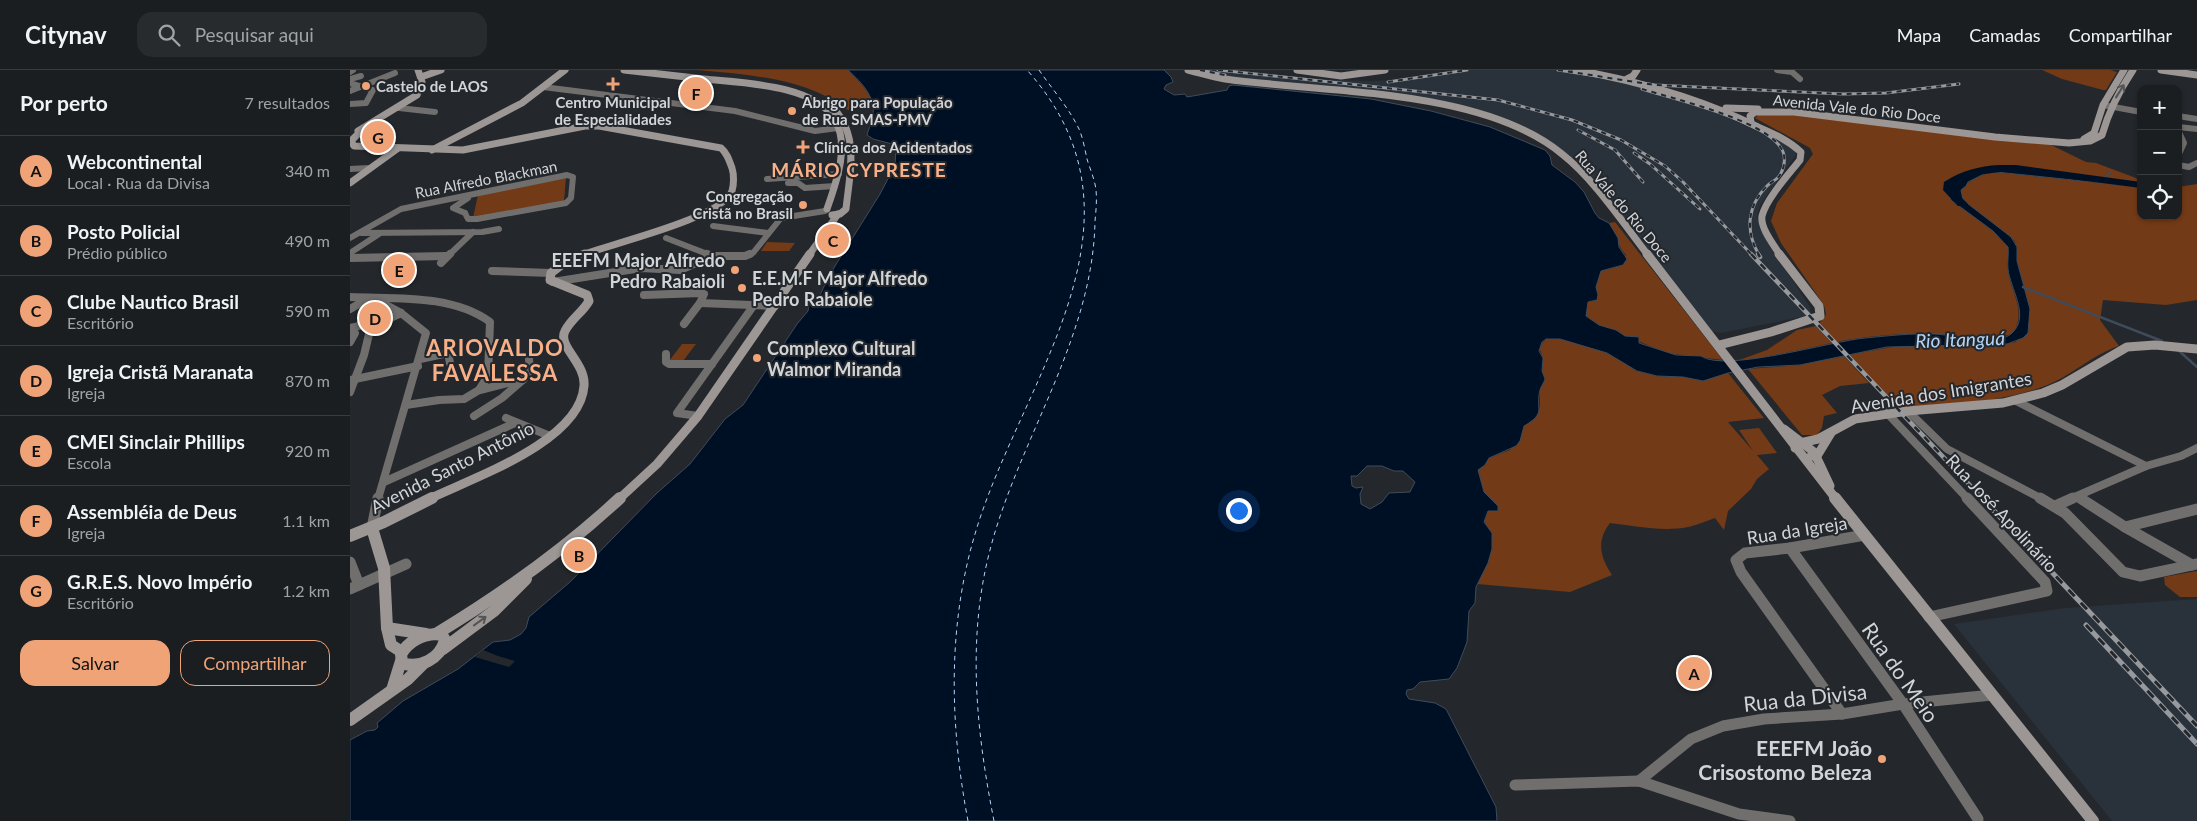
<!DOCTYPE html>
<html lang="pt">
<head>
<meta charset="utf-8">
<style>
  body { margin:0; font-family:Lato,sans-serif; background:#282b2e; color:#f1f3f6 }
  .controls { position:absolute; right:15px; top:15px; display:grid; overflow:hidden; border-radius:10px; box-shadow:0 1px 4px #0004 }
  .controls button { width:45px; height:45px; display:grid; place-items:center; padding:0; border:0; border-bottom:1px solid #393c3f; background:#1b1e21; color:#f1f3f6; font:25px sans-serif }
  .you { position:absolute; left:888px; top:440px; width:18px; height:18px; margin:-12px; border:4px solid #fff; border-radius:50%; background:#1a73e8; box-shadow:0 0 0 8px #1a73e833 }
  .badge { display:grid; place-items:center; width:32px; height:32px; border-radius:50%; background:#efa377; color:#111; font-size:16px; font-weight:700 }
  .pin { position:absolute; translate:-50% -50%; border:2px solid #fff; box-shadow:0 1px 5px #0006 }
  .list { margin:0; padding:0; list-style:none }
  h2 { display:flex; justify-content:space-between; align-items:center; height:65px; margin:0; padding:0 20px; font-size:21px }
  h2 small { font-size:16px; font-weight:400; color:#a0a2a5 }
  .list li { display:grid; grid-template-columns:32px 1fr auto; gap:15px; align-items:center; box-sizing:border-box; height:70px; padding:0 20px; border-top:1px solid #393c3f }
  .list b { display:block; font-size:19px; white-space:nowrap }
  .list p { margin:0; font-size:16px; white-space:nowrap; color:#a0a2a5 }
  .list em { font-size:16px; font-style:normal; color:#a0a2a5 }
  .actions { display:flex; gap:10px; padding:15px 20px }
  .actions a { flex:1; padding:11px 0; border:1px solid #efa377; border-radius:15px; text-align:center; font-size:18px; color:#efa377 }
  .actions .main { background:#efa377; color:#111 }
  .icon { flex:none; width:28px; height:28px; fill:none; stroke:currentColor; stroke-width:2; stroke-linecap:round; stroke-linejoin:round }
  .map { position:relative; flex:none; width:1847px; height:751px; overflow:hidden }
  header { display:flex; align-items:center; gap:30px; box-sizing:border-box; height:70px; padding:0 25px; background:#1b1e21; border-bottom:1px solid #393c3f }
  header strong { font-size:24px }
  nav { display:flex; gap:28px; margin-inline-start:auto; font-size:18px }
  .search { width:350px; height:45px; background:#282b2e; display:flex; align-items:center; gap:12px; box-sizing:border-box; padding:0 18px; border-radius:15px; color:#a0a2a5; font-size:19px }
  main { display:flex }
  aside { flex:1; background:#1b1e21 }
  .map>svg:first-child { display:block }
  .built { fill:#29313a }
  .green { fill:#723a16 }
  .water { fill:#001024; stroke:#3f4b5a; fill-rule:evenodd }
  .pier { fill:#24282c }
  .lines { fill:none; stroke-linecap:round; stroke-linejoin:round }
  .stream-far1 { stroke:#3f4b5a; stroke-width:2 }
  .stream { stroke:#3f4b5a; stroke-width:2.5 }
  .river { fill:#001024; fill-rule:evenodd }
  .ferry { stroke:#b3d5f8; stroke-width:1; stroke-dasharray:4.5 4; stroke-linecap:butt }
  .street-far2 { stroke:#716f6d; stroke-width:6 }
  .street-far1 { stroke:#716f6d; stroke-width:8 }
  .street { stroke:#716f6d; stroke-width:11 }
  .secondary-far2 { stroke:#9c9794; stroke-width:7 }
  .secondary-far1 { stroke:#9c9794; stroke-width:9 }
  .secondary { stroke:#9c9794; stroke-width:12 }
  .rail-far2-casing { stroke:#96999d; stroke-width:3 }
  .rail-far1-casing { stroke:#96999d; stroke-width:4.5 }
  .rail-casing { stroke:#96999d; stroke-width:5 }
  .rail-far2 { stroke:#24282c; stroke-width:2; stroke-dasharray:5; stroke-linecap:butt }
  .rail-far1 { stroke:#24282c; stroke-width:2.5; stroke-dasharray:7; stroke-linecap:butt }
  .rail { stroke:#24282c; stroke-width:3; stroke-dasharray:9; stroke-linecap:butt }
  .oneway { stroke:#545456 }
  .poi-dot { fill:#efa377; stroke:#24282c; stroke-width:2 }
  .labels { text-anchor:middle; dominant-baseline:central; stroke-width:4; stroke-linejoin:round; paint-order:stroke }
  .far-poi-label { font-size:15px; font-weight:bold; fill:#d2d5d8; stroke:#24282c; text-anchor:start }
  .far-street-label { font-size:15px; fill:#d2d5d8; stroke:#24282c }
  .poi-label { font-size:18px; font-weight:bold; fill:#d2d5d8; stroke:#24282c; text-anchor:start }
  .street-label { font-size:18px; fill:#d2d5d8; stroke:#24282c }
  .far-district-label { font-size:19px; font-weight:bold; letter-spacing:1px; fill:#f8b088; stroke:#24282c }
  .water-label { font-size:19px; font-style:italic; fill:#b3d5f8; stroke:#24282c }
  .near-street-label { font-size:21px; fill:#d2d5d8; stroke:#24282c }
  .near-poi-label { font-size:21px; font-weight:bold; fill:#d2d5d8; stroke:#24282c; text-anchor:end }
  .district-label { font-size:22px; font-weight:bold; letter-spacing:1px; fill:#f8b088; stroke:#24282c }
</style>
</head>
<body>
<header>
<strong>Citynav</strong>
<div class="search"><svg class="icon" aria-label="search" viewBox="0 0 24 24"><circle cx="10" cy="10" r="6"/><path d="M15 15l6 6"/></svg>Pesquisar aqui</div>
<nav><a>Mapa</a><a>Camadas</a><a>Compartilhar</a></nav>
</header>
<main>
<aside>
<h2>Por perto<small>7 resultados</small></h2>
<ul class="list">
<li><span class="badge">A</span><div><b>Webcontinental</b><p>Local · Rua da Divisa</p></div><em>340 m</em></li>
<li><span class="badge">B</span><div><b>Posto Policial</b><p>Prédio público</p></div><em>490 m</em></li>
<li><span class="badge">C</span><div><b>Clube Nautico Brasil</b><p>Escritório</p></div><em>590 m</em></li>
<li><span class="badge">D</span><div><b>Igreja Cristã Maranata</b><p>Igreja</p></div><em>870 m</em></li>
<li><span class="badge">E</span><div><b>CMEI Sinclair Phillips</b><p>Escola</p></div><em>920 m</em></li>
<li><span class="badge">F</span><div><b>Assembléia de Deus</b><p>Igreja</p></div><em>1.1 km</em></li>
<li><span class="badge">G</span><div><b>G.R.E.S. Novo Império</b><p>Escritório</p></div><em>1.2 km</em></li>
</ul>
<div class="actions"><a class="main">Salvar</a><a>Compartilhar</a></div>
</aside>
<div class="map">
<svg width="1847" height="751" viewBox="0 0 1847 751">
  <rect width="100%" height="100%" fill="#24282c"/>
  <g class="built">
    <polygon points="847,0 883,0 960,9 1019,11 1048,10 1110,0 1216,0 1274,10 1374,43 1433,71 1446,82 1446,85 1410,135 1407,147 1415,168 1460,237 1461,243 1456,246 1371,263 1361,261 1219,86 1121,38 868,5"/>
    <polygon points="1847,529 1847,751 1762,751 1604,554 1715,538"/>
  </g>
  <g class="green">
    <path d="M347,0h151l15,16 11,16 -26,8c-44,-33 -99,-35 -151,-40z"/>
    <polygon points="1692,0 1760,0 1767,2 1756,20 1753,20 1712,9"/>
    <path d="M1429,43l268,30 39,19 10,1 40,15 5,3v3c-55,-3 -108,-15 -163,-15l-27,31 42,31 15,16c1,8 -1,16 0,24 3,22 19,40 5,62 -26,13 -52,1 -80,1 -32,-1 -66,2 -97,8l-17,-18 7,-9 -2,-10 -43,-62 -10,-22 6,-18 36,-49 -3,-6 -55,-30 3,-3z"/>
    <path d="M1646,102l145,15v29h37v-29l19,-3v116l-31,5 -63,-5 -3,20 19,26c-28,9 -48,31 -77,41 -43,16 -97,17 -143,22l-51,-54 50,-9h98l20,-4 14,-33 -13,-48v-14l-3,-7 -51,-40 -2,-10c9,-11 21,-16 35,-18z"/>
    <polygon points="216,108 214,131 123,148 128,125"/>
    <path d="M1265,152l108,138 -56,-7 -68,-28 -13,-9 2,-14 13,-31 22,-6 3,-10c-9,-9 -9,-21 -17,-32z"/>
    <polygon points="417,172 445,173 439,181 411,181"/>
    <polygon points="1466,256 1482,273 1407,289 1389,290 1417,280 1447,260"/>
    <path d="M1196,269h14l38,10 17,8 21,14 21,5 26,1 20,4 25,-8 36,45 -36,4 25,29 -14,-21 20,-2 18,25 -20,2 12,14 -12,10 -6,10 -23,22 -4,19 -9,-12c-9,3 -18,7 -27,9 -25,5 -53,-1 -78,-4 -14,18 -10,34 2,52l-42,17 -93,-8c9,-19 22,-42 7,-62l4,-11 10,-1v-4l-14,-14 -6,-22 11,-12 21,-8 14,-24 14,-12 2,-9v-17l5,-9 -3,-8 1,-13 -4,-11z"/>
    <polygon points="332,274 346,274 333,291 319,291"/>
    <polygon points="1494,286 1519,313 1490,316 1472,325 1487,343 1474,346 1472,358 1467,365 1452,365 1398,299 1450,295"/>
    <polygon points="1847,501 1847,527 1830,527 1815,515 1814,507"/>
  </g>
  <path class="water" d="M498,0h316l7,7 2,5 -7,3 -2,4 10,6 11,-1 2,3 40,-7 2,-4 4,-1 138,14 60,12 59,16 55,23 5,6 2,9 23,17 9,10 11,21 4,5 10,5 9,15 1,9 8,12 -4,6 -22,6 -5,16 2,8 -1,5 -9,2 -2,14 13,9 17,5 9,6 14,1v6l37,12 25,1c24,17 130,-15 164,-18 22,-2 46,-5 68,-4 20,0 67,15 81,-3 15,-17 -4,-43 -6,-62 -1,-7 1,-15 0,-22l-15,-16 -42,-31 -3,-11c2,-4 5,-11 9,-13 31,-19 144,6 184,8v3l-145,-15 -10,1 -18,9 -2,4 -5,4 2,10 48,37 6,10v14l13,48 -2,24 -5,5 -16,6 -120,3 -87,18 -42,2 -30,6 -25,8 -20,-4 -26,-1 -20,-5 -30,-18 -47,-14h-14l-4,3 -3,9 4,7 -1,13 3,8c-1,4 -4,7 -5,11 -5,19 7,23 -16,36l-4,15 -4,5 -27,12 -4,7 -7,5 6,22 14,14v5h-10l-4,11 8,11v16l-4,14 -12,24 -1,16 -6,8 -2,31 -10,26 -8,11 -29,3 -7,7 -6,1 -1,4 3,5 26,4 11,6 50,98 1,14h-1147v-81l17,-9 8,-1 3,-3 -1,-4 26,-22 55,-32 35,-27 17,-2 11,-6 5,-6 3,-11 41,-35 87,-89 33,-29 35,-45 18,-14 54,-81 11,-13 1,-6 11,-10 10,-21 50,-80 11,-21 4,-8 1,-20 -23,-6 -6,-4c1,-5 4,-10 5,-15 6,-21 -9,-36 -24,-50zM1017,396h15l12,5h9l12,11 -5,10 -21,1 -7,9 -12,7 -9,-5 -1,-10 3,-7 -7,1 -4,-2 -1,-10h6z"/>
  <polygon class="pier" points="133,580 148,586 165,591 159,597 125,587"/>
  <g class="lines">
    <polyline class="stream-far1" points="1752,110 1761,102"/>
    <g class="stream">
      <polyline points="1673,217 1812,271"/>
      <polyline points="1828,280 1847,297"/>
    </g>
    <path class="river" d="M1649,95h17l125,17v6l-133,-17 -32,4 -23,10v4l15,15 -2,2h-8l-15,-16 1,-8c17,-11 35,-16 55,-17z"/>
    <g class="ferry">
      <path d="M618,751c-18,-95 -21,-193 7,-287 45,-153 188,-312 52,-464"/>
      <path d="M644,751c-17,-86 -27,-176 -6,-263 27,-114 105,-217 107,-337 1,-10 2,-21 1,-31 -1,-10 -6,-21 -9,-31 -2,-9 -4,-21 -8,-30 -10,-21 -27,-40 -40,-59"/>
    </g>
    <g class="street-far2">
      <polyline points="1427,0 1442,2 1450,9"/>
      <polyline points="0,2 3,0"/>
      <polyline points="0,9 11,6"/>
      <polyline points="0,13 23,20 16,33 0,34"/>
      <polyline points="193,17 385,41 465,61 488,58"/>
      <polyline points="0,21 45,3"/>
      <polyline points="1753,35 1791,42"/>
      <polyline points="49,38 85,42"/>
      <polyline points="1828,46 1847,49"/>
      <polyline points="1828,57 1847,59"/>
      <polyline points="1828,60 1834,73 1828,86"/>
      <polyline points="1828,95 1839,97 1847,93"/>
      <polyline points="0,99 19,98"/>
      <polyline points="417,109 489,104"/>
      <polyline points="438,113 448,113 455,118 485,116"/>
      <polyline points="115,143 103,138 118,128"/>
      <polyline points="363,156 418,163"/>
      <polyline points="11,163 132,162 149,159"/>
      <polyline points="0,168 51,139 217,105 223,107 221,128 216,133 127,149 118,149 115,143"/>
      <polyline points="316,168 360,185"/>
      <polyline points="0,183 29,164"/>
      <polyline points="99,185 123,162"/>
      <polyline points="397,185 403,183 431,148 475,141"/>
    </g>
    <g class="street-far1">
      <polyline points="357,184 362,186"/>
      <polyline points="0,188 96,186"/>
      <polyline points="91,193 100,184"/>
      <polyline points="142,201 201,203"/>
      <polyline points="203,212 291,198 330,200 362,186 395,186 400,184"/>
      <polyline points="294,225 351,223 354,224 350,233 425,236"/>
      <path d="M0,227c45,2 102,-3 140,25l-2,54 -9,14 -15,9 -25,1 -33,5"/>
      <polyline points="25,229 51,243 76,263 28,429"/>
      <polyline points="0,239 19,228"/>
      <polyline points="334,254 350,233"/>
      <polyline points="0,258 38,249 51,243"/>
      <polyline points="0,272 5,263 1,258"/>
      <polyline points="316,284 316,292 319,294 362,294"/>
      <polyline points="70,289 98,283 100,293"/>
      <polyline points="174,309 180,300 179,289"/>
      <polyline points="0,310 68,296"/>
      <polyline points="0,322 14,285 20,260"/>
      <polyline points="1666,331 1796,396"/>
      <polyline points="1558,341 1597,379 1692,429"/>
      <polyline points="1537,343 1618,429"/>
      <polyline points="124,346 152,328 174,309 130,320"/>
      <polyline points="348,346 327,343 404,235"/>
      <polyline points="156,348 200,366"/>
      <polyline points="34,412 165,353"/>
      <polyline points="1728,427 1732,429"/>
      <polyline points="1720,429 1796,396 1831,386 1847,378"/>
    </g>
    <g class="street">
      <polyline points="1690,428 1715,443 1773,502 1790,506 1847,494"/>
      <polyline points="1730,428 1775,457 1842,495"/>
      <polyline points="1705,436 1723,428"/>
      <polyline points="1775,457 1847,439"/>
      <polyline points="22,458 28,428"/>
      <polyline points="1440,478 1553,634 1628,749"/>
      <polyline points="0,492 9,515"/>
      <polyline points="0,519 56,494"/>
      <polyline points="1579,547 1697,521 1695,512 1617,428"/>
      <polyline points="1492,644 1391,502 1386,490 1395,483 1440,478 1515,465"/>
      <polyline points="1289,711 1341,669 1373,656 1414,649 1492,644 1553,634 1642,625"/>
      <polyline points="1165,715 1289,711 1389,744 1440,751"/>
    </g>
    <g class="secondary-far2">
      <path d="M274,0c27,3 53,6 80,9 37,4 111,5 131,41 15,26 1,63 -8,89"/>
      <path d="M838,0c12,3 25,7 37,9 100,14 257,9 337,75 32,25 61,69 86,101"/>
      <polyline points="947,0 991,6 1035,0"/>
      <path d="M1226,0c62,11 125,29 182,57 16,7 30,13 43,25l-1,8c-11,14 -34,39 -38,56 -2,12 12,29 18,39"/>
      <polyline points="1811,0 1847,5"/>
      <polyline points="71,7 91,0"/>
      <polyline points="1277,9 1283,6 1287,0"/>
      <path d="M478,33c33,29 22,67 18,106l-6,5 -8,1"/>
      <polyline points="1376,38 1408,39"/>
      <path d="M1401,52l-1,-6 5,-4h39l201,25 74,6 21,-2 12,-6c7,-25 17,-44 31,-65"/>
      <path d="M13,59l-12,12 3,5 109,4 122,-24h14l122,22c6,5 8,12 11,20 2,6 2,17 0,23 -9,27 -122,53 -150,64"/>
      <polyline points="8,61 67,25 72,12 68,0"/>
      <polyline points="1734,69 1744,63 1753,35 1774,0"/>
      <polyline points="82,80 172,33 215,0"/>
      <polyline points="0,113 47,79"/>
      <polyline points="459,185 488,144"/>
    </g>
    <g class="secondary-far1">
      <polyline points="1297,184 1486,429"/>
      <polyline points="1369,275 1421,262 1470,246 1469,236 1429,184"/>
      <polyline points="1434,359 1464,382 1480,416"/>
      <polyline points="1445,378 1450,373 1468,369 1505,349 1558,341 1653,333 1693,323 1712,315 1777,277 1805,275 1847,279"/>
      <polyline points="1461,386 1467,386 1481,363"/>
      <path d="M79,429c43,-21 151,-57 155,-113 2,-23 -27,-40 -19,-55 6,-12 18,-19 24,-30l-2,-6 -37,-15 1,-7 13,-10 21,-9"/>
      <polyline points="269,429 307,394 348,346 460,184"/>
    </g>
    <g class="secondary">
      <polyline points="1485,428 1743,751"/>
      <polyline points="22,458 34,498 37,558 41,575 52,582"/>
      <polyline points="0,466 34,452 82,428"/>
      <polyline points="37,558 76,564"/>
      <path d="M86,564c66,-40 128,-84 184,-136"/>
      <path d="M86,564l6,1 3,5c-5,19 -25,29 -43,23l-1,-9c8,-13 20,-19 35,-20z"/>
      <polyline points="93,579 144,541 176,509"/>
      <polyline points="42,620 51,591"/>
      <polyline points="0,650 58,609 74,593"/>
    </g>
    <g class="rail-far2-casing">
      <g id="rail-far2">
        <polyline points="850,0 875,5"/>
        <polyline points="868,0 1148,30 1222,50 1271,70 1315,96 1333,112 1402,185"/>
        <polyline points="1208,0 1305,15 1493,24 1536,23 1609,14"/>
        <polyline points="1038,12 1117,0"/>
        <path d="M1292,19c32,10 122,31 139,59 5,7 4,18 0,25 -3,7 -9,8 -14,13 -20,20 -22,45 -8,69"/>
        <polyline points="1228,60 1265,80 1293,112"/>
        <polyline points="1284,83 1300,94 1350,139"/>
      </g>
    </g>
    <g class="rail-far1-casing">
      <g id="rail-far1">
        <polyline points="1401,184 1633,429"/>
        <polyline points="1408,184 1410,187"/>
      </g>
    </g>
    <g class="rail-casing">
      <g id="rail">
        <polyline points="1632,428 1847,656"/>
        <polyline points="1736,555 1847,674"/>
      </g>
    </g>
    <use href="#rail-far2" class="rail-far2"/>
    <use href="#rail-far1" class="rail-far1"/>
    <use href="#rail" class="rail"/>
  </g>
  <defs><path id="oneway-shaft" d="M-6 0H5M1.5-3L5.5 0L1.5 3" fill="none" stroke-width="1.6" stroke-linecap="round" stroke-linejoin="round" transform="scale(1.25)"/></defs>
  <g class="oneway">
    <use href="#oneway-shaft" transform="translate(1770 21) rotate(-58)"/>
    <use href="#oneway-shaft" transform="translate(130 551) rotate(-36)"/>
  </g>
  <g class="poi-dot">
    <path d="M260.5 6.5h5v5h5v5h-5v5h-5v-5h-5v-5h5z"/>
    <circle cx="16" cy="16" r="5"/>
    <circle cx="442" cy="41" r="5"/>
    <path d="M450.5 69.5h5v5h5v5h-5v5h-5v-5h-5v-5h5z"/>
    <circle cx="453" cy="135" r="5"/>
    <circle cx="385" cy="200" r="5"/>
    <circle cx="392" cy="218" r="5"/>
    <circle cx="407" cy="288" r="5"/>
    <circle cx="1532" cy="689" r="5"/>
  </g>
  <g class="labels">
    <g class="far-poi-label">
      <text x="26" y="16">Castelo de LAOS</text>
      <text x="263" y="32" text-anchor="middle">Centro Municipal<tspan x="263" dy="17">de Especialidades</tspan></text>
      <text x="452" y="32">Abrigo para População<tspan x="452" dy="17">de Rua SMAS-PMV</tspan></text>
      <text x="464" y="77">Clínica dos Acidentados</text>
      <text x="443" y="126" text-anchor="end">Congregação<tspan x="443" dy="17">Cristã no Brasil</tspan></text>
    </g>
    <g class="far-street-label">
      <text transform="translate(1507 38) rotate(6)">Avenida Vale do Rio Doce</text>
      <text transform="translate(136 109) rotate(-11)">Rua Alfredo Blackman</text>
      <text transform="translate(1274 136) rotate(50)">Rua Vale do Rio Doce</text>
    </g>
    <g class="poi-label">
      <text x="375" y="190" text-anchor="end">EEEFM Major Alfredo<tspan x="375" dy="21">Pedro Rabaioli</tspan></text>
      <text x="402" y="208">E.E.M.F Major Alfredo<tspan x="402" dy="21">Pedro Rabaiole</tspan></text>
      <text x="417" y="278">Complexo Cultural<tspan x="417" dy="21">Walmor Miranda</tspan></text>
    </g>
    <g class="street-label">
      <text transform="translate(1591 322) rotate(-9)">Avenida dos Imigrantes</text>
      <text transform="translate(102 397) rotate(-27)">Avenida Santo Antônio</text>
      <text transform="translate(1652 443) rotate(47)">Rua José Apolinário</text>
      <text transform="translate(1447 460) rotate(-9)">Rua da Igreja</text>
    </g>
    <g class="far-district-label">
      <text x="509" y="99">MÁRIO CYPRESTE</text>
    </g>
    <g class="water-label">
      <text transform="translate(1610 269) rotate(-2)">Rio Itanguá</text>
    </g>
    <g class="near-street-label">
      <text transform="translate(1551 602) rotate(55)">Rua do Meio</text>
      <text transform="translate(1455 627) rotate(-6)">Rua da Divisa</text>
    </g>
    <g class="near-poi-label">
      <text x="1522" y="677">EEEFM João<tspan x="1522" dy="24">Crisostomo Beleza</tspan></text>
    </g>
    <g class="district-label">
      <text x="145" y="277">ARIOVALDO<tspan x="145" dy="25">FAVALESSA</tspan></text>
    </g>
  </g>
</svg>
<div class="controls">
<button>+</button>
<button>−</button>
<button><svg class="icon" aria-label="locate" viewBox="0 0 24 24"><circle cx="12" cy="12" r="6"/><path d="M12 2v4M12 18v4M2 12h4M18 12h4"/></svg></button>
</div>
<div class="you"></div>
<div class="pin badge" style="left:1344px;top:603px">A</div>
<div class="pin badge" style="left:229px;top:485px">B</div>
<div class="pin badge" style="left:483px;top:170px">C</div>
<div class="pin badge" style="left:25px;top:248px">D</div>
<div class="pin badge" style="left:49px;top:200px">E</div>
<div class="pin badge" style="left:346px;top:23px">F</div>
<div class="pin badge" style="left:28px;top:67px">G</div>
</div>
</main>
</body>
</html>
